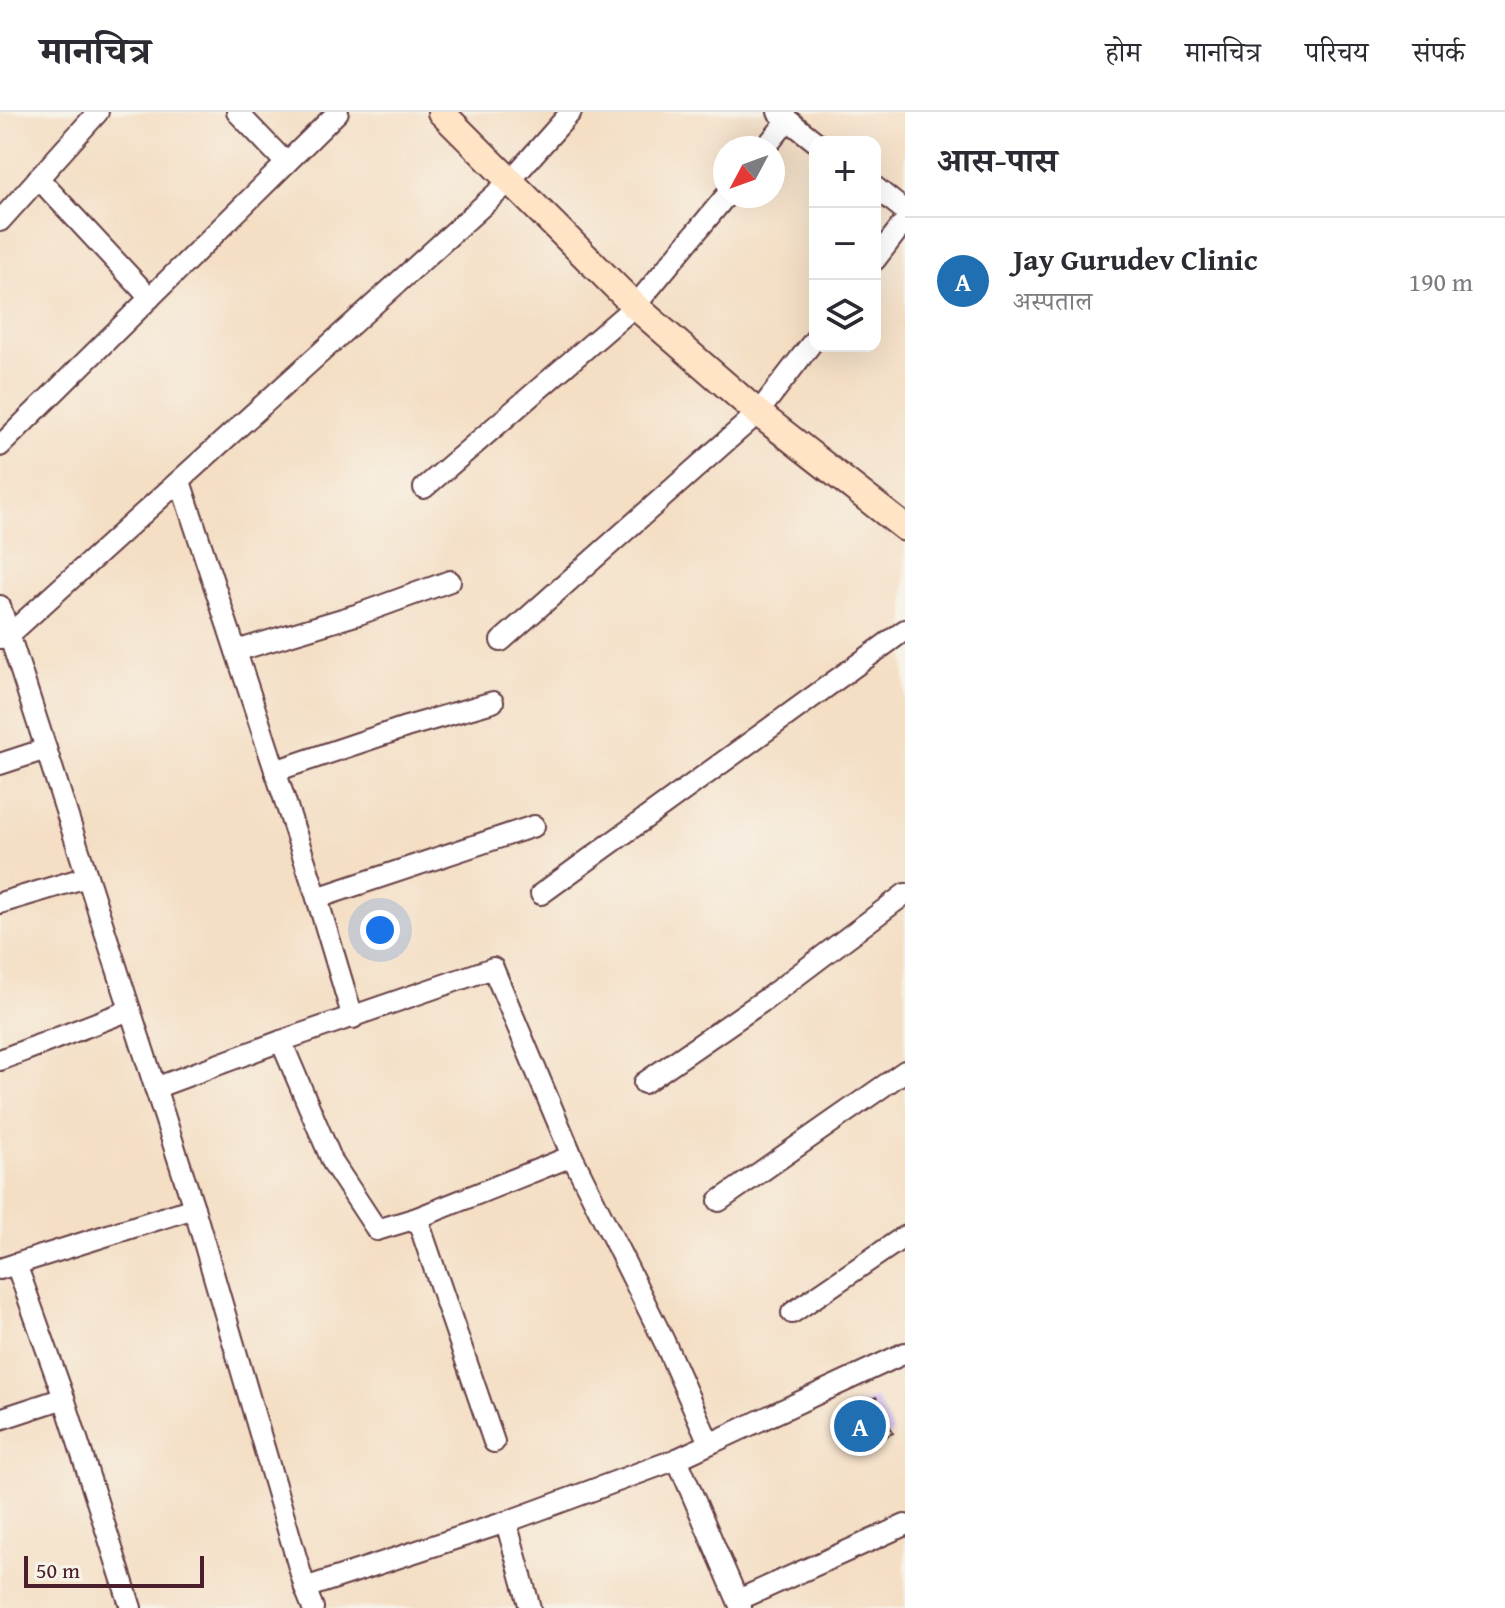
<!DOCTYPE html>
<html lang="hi">
<head>
<meta charset="utf-8">
<style>
  body { margin:0; font-family:"Gentium Book Plus","Noto Serif Devanagari",serif; background:#f7f7f7; color:#2b2b33 }
  .controls { position:absolute; right:24px; top:24px; display:grid; overflow:hidden; border-radius:16px; box-shadow:0 8px 32px #0002 }
  .controls button { width:72px; height:72px; display:grid; place-items:center; padding:0; border:0; border-bottom:2px solid #e1e1e2; background:#fff; color:#2b2b33; font:40px sans-serif }
  .compass { position:absolute; left:713px; top:24px; width:72px; height:72px; border-radius:50%; background:#fff; box-shadow:0 8px 32px #0002; rotate:229deg }
  .scale { position:absolute; left:24px; bottom:20px; width:180px; box-sizing:border-box; padding-left:8px; border:4px solid #4a1f2b; border-top:0; font-size:22px; line-height:28px; white-space:nowrap; color:#4a1f2b; -webkit-text-stroke:6px #f7f3e8; paint-order:stroke }
  .you { position:absolute; left:380px; top:818px; width:28px; height:28px; margin:-20px; border:6px solid #fff; border-radius:50%; background:#1a73e8; box-shadow:0 0 0 12px #1a73e833 }
  .badge { display:grid; place-items:center; width:52px; height:52px; border-radius:50%; background:#1f6fb2; color:#fff; font-size:26px; font-weight:700 }
  .pin { position:absolute; translate:-50% -50%; border:4px solid #fff; box-shadow:0 2px 8px #0006 }
  .list { margin:0; padding:0; list-style:none }
  h2 { display:flex; justify-content:space-between; align-items:center; height:104px; margin:0; padding:0 32px; font-size:34px }
  h2 small { font-size:26px; font-weight:400; color:#7c7c81 }
  .list li { display:grid; grid-template-columns:52px 1fr auto; gap:24px; align-items:center; box-sizing:border-box; height:128px; padding:0 32px; border-top:2px solid #e1e1e2 }
  .list b { display:block; font-size:30px; white-space:nowrap }
  .list p { margin:0; font-size:26px; white-space:nowrap; color:#7c7c81 }
  .list em { font-size:26px; font-style:normal; color:#7c7c81 }
  .icon { flex:none; width:44px; height:44px; fill:none; stroke:currentColor; stroke-width:2; stroke-linecap:round; stroke-linejoin:round }
  .map { position:relative; flex:none; width:905px; height:1496px; overflow:hidden }
  header { display:flex; align-items:center; gap:48px; box-sizing:border-box; height:112px; padding:0 40px; background:#fff; border-bottom:2px solid #e1e1e2 }
  header strong { font-size:38px }
  nav { display:flex; gap:44px; margin-inline-start:auto; font-size:28px }
  main { display:flex }
  aside { flex:1; background:#fff }
  .map>svg:first-child { display:block }
  .building { fill:#d1b6f4 }
  .lines { fill:none; stroke-linecap:round; stroke-linejoin:round }
  .street-casing { stroke:#643c42; stroke-width:24 }
  .secondary-casing { stroke:#643c42; stroke-width:30 }
  .street { stroke:#fff; stroke-width:20 }
  .secondary { stroke:#ffe4c6; stroke-width:26 }
</style>
</head>
<body>
<header>
<strong>मानचित्र</strong>
<nav><a>होम</a><a>मानचित्र</a><a>परिचय</a><a>संपर्क</a></nav>
</header>
<main>
<div class="map">
<svg width="905" height="1496" viewBox="0 0 905 1496">
  <rect width="100%" height="100%" fill="#f7f3e8"/>
  <filter id="ink" filterUnits="userSpaceOnUse"><feTurbulence type="fractalNoise" baseFrequency=".0125" numOctaves="2"/><feDisplacementMap in="SourceGraphic" scale="16" xChannelSelector="R" yChannelSelector="G"/><feConvolveMatrix kernelMatrix="1 2 1 2 8 2 1 2 1" color-interpolation-filters="sRGB"/></filter>
  <filter id="wash" filterUnits="userSpaceOnUse"><feTurbulence type="fractalNoise" baseFrequency=".006" numOctaves="4" result="noise"/><feDisplacementMap in="SourceGraphic" scale="32" xChannelSelector="R" yChannelSelector="G"/><feGaussianBlur stdDeviation="1.8" result="paint"/><feColorMatrix in="noise" values="0 0 0 0 0 0 0 0 0 0 0 0 0 0 0 0 0 1.4 0 .05"/><feComposite in="paint" operator="in"/></filter>
  <g filter="url(#wash)">
    <rect width="100%" height="100%" fill="#f4dec4"/>
    <g id="blocks">
      <polygon class="building" points="876,1285 893,1321 852,1341 835,1304"/>
    </g>
  </g>
  <g filter="url(#ink)">
    <use href="#blocks" fill-opacity="0" stroke="#643c42" stroke-width="2"/>
    <g class="lines">
      <g class="street-casing">
        <g id="street">
          <polyline points="237,0 286,51"/>
          <polyline points="778,0 816,30"/>
          <polyline points="765,36 788,8"/>
          <polyline points="38,66 150,186"/>
          <polyline points="875,75 905,99"/>
          <polyline points="0,109 98,0"/>
          <polyline points="875,148 905,109"/>
          <polyline points="0,334 338,0"/>
          <polyline points="180,369 317,786 353,906"/>
          <polyline points="424,376 635,194 726,84"/>
          <polyline points="0,494 194,1096 305,1476 313,1496"/>
          <polyline points="0,526 9,523 510,69 571,0"/>
          <polyline points="501,529 758,301 815,227"/>
          <polyline points="236,539 359,502 450,469"/>
          <polyline points="0,652 46,637"/>
          <polyline points="275,659 406,615 493,590"/>
          <polyline points="541,782 905,518"/>
          <polyline points="317,786 534,714"/>
          <polyline points="0,791 87,765"/>
          <polyline points="0,948 130,898"/>
          <polyline points="644,971 766,887 905,782"/>
          <polyline points="155,976 281,929"/>
          <polyline points="572,1044 417,1106 377,1118 333,1051 281,929 493,856 572,1044 664,1229 709,1331"/>
          <polyline points="719,1089 905,959"/>
          <polyline points="417,1106 494,1330"/>
          <polyline points="16,1152 64,1286 131,1496"/>
          <polyline points="0,1157 194,1096"/>
          <polyline points="792,1201 905,1124"/>
          <polyline points="0,1307 64,1286"/>
          <polyline points="677,1347 741,1496"/>
          <polyline points="506,1410 530,1496"/>
          <polyline points="305,1476 506,1410 677,1347 905,1241"/>
          <polyline points="738,1488 905,1413"/>
        </g>
      </g>
      <g class="secondary-casing">
        <polyline id="secondary" points="441,0 635,194 758,301 905,416"/>
      </g>
      <use href="#street" class="street"/>
      <use href="#secondary" class="secondary"/>
    </g>
  </g>
</svg>
<div class="controls">
<button>+</button>
<button>−</button>
<button><svg class="icon" aria-label="layers" viewBox="0 0 24 24"><path d="M12 4l9 5-9 5-9-5zM3 14l9 5 9-5"/></svg></button>
</div>
<svg class="compass" viewBox="-18 -18 36 36"><path d="M0-13l5 13h-10z" fill="#e53935"/><path d="M0 13l5-13h-10z" fill="#7c7c81"/></svg>
<div class="scale">50 m</div>
<div class="you"></div>
<div class="pin badge" style="left:860px;top:1314px">A</div>
</div>
<aside>
<h2>आस-पास<small></small></h2>
<ul class="list">
<li><span class="badge">A</span><div><b>Jay Gurudev Clinic</b><p>अस्पताल</p></div><em>190 m</em></li>
</ul>
</aside>
</main>
</body>
</html>
